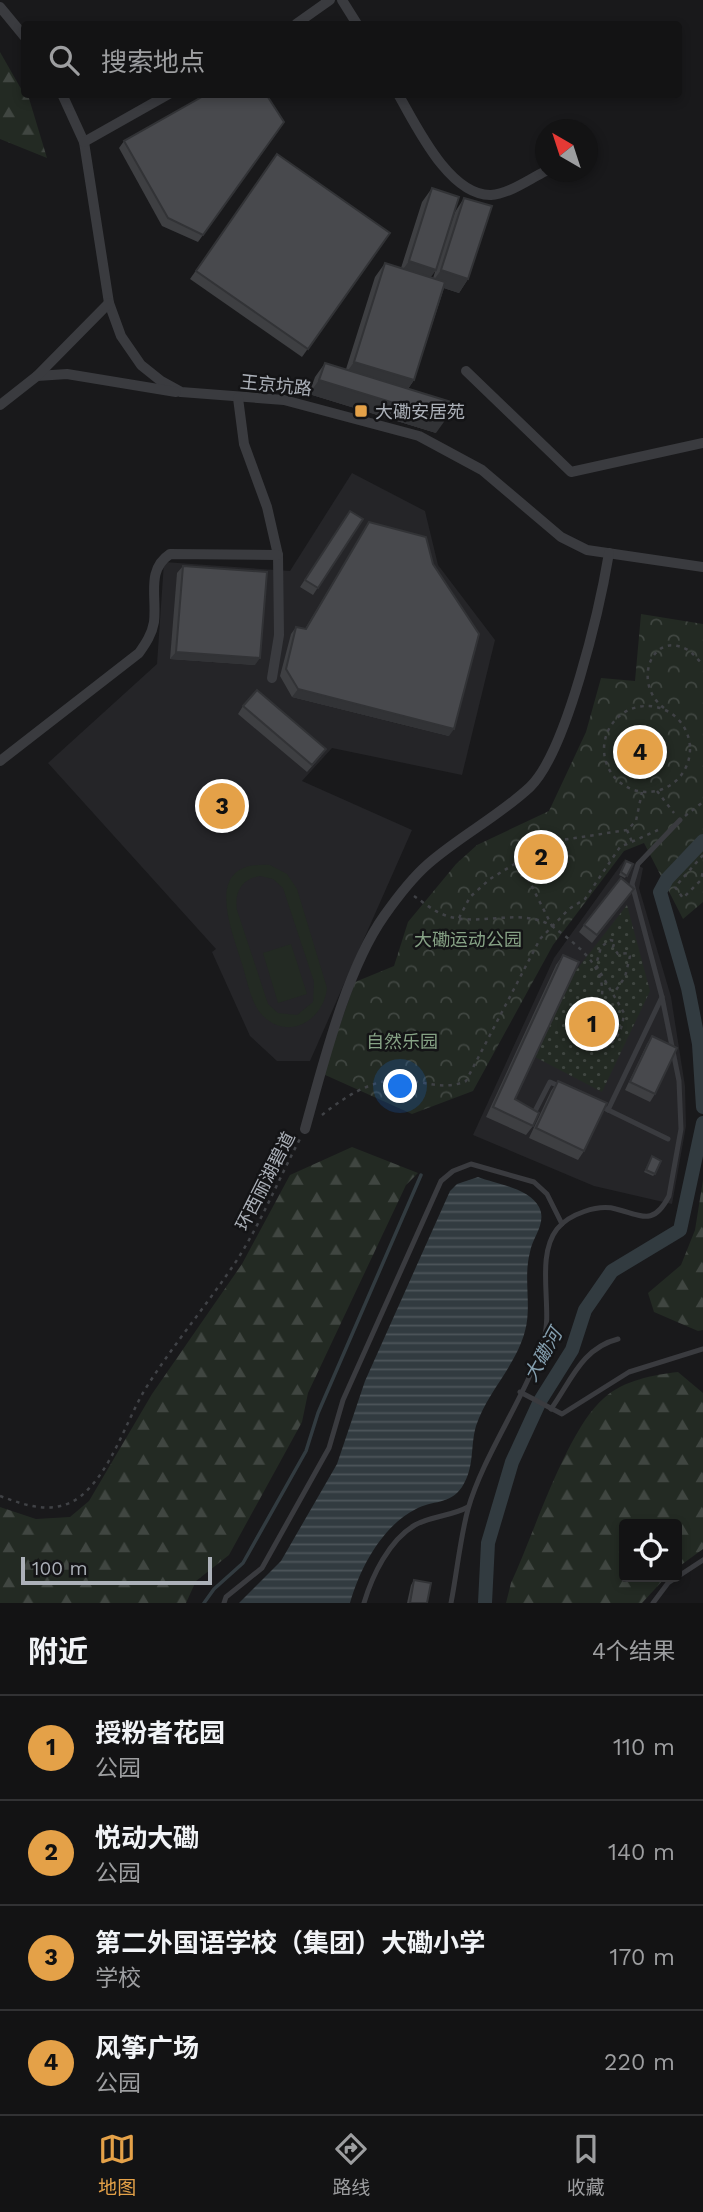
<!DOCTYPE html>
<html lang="zh">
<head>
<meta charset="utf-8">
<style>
  body { margin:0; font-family:"Work Sans","Noto Sans SC",sans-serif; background:#1c1c1d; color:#f1f3f6 }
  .controls { position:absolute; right:21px; bottom:21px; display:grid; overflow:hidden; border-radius:7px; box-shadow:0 4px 10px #0003 }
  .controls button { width:63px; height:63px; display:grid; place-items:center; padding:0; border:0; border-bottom:2px solid #323234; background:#131314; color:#f1f3f6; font:35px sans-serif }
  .compass { position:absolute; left:535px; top:119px; width:63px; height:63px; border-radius:50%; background:#131314; box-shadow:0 4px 10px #0003; rotate:321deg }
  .scale { position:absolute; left:21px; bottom:18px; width:191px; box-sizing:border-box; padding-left:7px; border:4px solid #acb1b9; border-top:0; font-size:19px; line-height:24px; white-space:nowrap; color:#acb1b9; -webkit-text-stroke:5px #141416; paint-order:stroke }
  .you { position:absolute; left:401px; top:1087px; width:24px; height:24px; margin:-18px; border:5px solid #fff; border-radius:50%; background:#1a73e8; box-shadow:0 0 0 10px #1a73e833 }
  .badge { display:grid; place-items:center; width:46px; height:46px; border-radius:50%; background:#e4a148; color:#111; font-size:23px; font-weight:700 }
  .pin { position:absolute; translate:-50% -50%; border:4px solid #fff; box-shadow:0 2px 7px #0006 }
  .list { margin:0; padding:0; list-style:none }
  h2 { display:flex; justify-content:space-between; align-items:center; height:91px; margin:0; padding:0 28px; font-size:30px }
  h2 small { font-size:23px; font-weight:400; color:#9d9ea0 }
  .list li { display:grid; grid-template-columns:46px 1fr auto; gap:21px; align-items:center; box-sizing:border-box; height:105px; padding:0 28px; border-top:2px solid #323234 }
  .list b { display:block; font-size:26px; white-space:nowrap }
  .list p { margin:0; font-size:23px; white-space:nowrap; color:#9d9ea0 }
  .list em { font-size:23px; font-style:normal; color:#9d9ea0 }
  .icon { flex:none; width:38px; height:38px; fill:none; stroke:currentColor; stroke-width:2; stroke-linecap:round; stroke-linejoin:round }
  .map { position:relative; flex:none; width:703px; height:1603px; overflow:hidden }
  .search { position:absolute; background:#131314; box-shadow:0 4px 10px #0003; left:21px; right:21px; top:21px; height:77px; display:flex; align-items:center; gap:18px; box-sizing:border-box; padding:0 24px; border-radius:7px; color:#9d9ea0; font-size:26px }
  .sheet { height:511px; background:#131314 }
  nav { display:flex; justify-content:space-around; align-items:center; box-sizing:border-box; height:98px; border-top:2px solid #323234; background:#131314; font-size:19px; color:#9d9ea0 }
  nav a { display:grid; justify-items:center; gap:4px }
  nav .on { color:#e4a148 }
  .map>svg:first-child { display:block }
  .built { fill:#252528 }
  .forest { fill:url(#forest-firs) }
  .park { fill:url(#park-crowns) }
  .garden { fill:url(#garden-dots) }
  .pitch { fill:#232a23; fill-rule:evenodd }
  .water { fill:url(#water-rules) }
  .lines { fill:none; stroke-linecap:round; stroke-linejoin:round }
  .stream { stroke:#323b40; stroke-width:3.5 }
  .canal { stroke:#323b40; stroke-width:14 }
  .path { stroke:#404246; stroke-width:2.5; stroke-dasharray:3.5 5; stroke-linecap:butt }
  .service { stroke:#3a3b3f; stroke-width:5 }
  .minor { stroke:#3a3b3f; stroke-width:10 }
  .wall { fill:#3e3f42 }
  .shaded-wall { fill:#323336 }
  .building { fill:#48494d; stroke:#323336; stroke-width:2 }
  .poi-dot { fill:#e4a148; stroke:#141416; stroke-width:2.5 }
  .labels { text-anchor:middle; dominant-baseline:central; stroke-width:5; stroke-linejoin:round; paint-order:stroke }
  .street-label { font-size:18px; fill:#acb1b9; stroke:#141416 }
  .poi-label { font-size:18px; fill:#acb1b9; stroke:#141416; text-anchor:start }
  .park-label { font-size:18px; fill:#86a285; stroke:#141416 }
  .water-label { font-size:19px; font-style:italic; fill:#86a1b1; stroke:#141416 }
</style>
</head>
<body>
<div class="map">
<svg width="703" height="1603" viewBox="0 0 703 1603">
  <defs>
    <pattern id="forest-firs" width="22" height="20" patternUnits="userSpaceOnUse" patternTransform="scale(1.75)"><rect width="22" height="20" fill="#232a23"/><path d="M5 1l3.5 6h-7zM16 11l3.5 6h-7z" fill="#404641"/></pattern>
    <pattern id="park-crowns" width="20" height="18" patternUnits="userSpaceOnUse" patternTransform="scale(1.75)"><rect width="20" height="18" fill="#232a23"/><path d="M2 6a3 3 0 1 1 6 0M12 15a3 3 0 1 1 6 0" fill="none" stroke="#404641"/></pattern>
    <pattern id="garden-dots" width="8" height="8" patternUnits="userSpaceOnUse" patternTransform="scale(1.75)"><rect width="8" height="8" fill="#232a23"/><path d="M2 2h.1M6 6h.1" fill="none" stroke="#404641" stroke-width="1.8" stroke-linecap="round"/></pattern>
    <pattern id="water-rules" width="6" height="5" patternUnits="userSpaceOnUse" patternTransform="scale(1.75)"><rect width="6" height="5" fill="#323b40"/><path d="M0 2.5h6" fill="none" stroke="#4d555a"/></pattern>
  </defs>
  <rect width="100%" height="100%" fill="#19191b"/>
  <g class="built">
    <polygon points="352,473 425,511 438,565 495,640 462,775 332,748 302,781 412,830 310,1061 277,1061 250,1036 212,952 216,949 48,763 157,664 164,562 290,571"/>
    <polygon points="625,859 643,868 639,888 671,997 685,1086 686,1126 672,1204 594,1186 473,1135 554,958"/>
  </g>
  <g class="forest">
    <polygon points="0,52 24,94 28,95 47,158 0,139"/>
    <polygon points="352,1147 418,1173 406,1185 308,1393 302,1422 229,1555 196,1581 186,1603 0,1603 0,1507 36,1519 70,1517 89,1501 152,1394 242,1264 290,1175"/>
    <polygon points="703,1180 703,1330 698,1331 654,1312 648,1293 681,1265 695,1230"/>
    <path d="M678,1372l25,21v156l-26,19v-44h-53v53h42l-24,26h-136l5,-20c22,-47 56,-154 93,-185 20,-18 49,-23 74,-26z"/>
  </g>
  <polygon class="park" points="641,614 703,624 703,902 683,919 644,843 624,851 553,945 473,1091 412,1114 323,1074 355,982 394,966 408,922 456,864 477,845 549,811 586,732 601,678 635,681"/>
  <polygon class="garden" points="627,905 650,991 602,1092 535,1057 574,973"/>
  <g class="pitch">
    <path d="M270,865l17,9 10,15 30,99c-3,32 -39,54 -65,27 -12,-13 -15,-37 -21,-54 -11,-36 -38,-101 29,-96zM260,876l13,3 10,9 31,94 -1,20 -16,13 -19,-2 -10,-9 -31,-94c-3,-18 5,-31 23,-34z"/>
    <polygon points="291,944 307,994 278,1003 263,953"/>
  </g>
  <path class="water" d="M478,1177c18,7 51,11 61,30 8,16 -6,29 -9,45 -7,26 2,54 -5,79 -9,35 -38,61 -49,95 -6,21 -1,41 -14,61 -12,18 -30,13 -46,22 -34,17 -56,59 -66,94h-111l42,-42 56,-97 28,-83 85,-190 7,-7z"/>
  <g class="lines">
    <polyline class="stream" points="204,1603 214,1589 243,1563 306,1451 318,1413 421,1175"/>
    <g class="canal">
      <polyline points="703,841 667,879 660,892 688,988 699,1044 703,1107"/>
      <polyline points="485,1603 488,1543 512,1462 540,1401 572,1350 585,1310 612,1271 680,1230 703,1123"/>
    </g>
    <g class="path">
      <circle cx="647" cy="749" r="43"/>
      <path d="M664,708c-32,-24 -13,-77 22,-59 7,3 11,11 17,15"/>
      <polyline points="657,791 674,813"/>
      <polyline points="685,816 703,802"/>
      <polyline points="627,830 632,842"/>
      <polyline points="703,855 675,887 683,898 701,880 703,871"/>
      <path d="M414,896c9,6 18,14 28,18 35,15 77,-8 110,12l-33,-65"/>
      <polyline points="459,918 470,897 490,879 544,846 556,841 627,830 636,821 642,792"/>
      <path d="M552,926c21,16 53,38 50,69 -3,20 -22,28 -15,50l12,5c18,-7 23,-19 25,-37l-28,-48 5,-18 9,-7 5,1 -2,6 5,7 11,-1 1,3 -5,21 -11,16"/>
      <path d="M322,1115c21,-17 51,-37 80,-35 23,1 42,11 64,1l74,-142 29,-30 16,-10 35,-52 38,-17"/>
      <path d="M0,1496c27,10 55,20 81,0 30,-25 44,-72 63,-105 28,-45 63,-86 93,-131 25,-39 42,-82 64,-123"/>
    </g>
    <g class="service">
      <polyline points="598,1105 668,1139"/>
      <polyline points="608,1110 662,997"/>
      <polyline points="533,1115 550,1082 561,1087"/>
      <polyline points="520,1392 562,1414 629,1372 703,1349"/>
      <path d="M551,1409c20,-28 31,-61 67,-70"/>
      <polyline points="224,1603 226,1597 262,1568 329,1448 343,1400 441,1181 453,1171 471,1164 534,1182 547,1194 562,1224"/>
      <path d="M364,1603c8,-27 25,-63 51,-78 16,-9 37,-9 53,-18"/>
      <path d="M451,1603c6,-31 9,-64 17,-94 16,-56 60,-115 76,-171 9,-28 -9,-81 13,-109 12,-15 41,-25 59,-20 25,6 37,18 53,-13l12,-67 -2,-48 -17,-84 -30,-113 6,-20 42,-44"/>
      <polyline points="653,1603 668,1583 703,1560"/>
    </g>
    <g class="minor">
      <polyline points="342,0 357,24"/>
      <polyline points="0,7 24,36"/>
      <polyline points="296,24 330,0"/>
      <polyline points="62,94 84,142 109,303 121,336 141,365 161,381 181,392 284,400 419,436 482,470 561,537 587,550 703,567"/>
      <path d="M398,94c18,31 51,102 93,101 18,-1 38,-16 55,-24"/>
      <polyline points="84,142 169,94"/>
      <polyline points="466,371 571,472 703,443"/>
      <polyline points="37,376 67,374 176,392"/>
      <polyline points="238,398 244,444 267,507 278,555 279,635 272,678"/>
      <polyline points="0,405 37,376 109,303"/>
      <path d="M0,761l139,-108c7,-10 13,-19 15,-31 3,-26 -8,-52 16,-68l108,1"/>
      <path d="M305,1129c18,-64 41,-159 79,-213 12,-17 28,-38 44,-52 32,-28 71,-48 102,-77 37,-36 70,-180 79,-234"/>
    </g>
  </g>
  <g class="wall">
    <polygon points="284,122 198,242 162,226 119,148 124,141"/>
    <polygon points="277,154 390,233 302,357 190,279"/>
    <polygon points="432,188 436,270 430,277 433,278 455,212 464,198 468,279 459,293 444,288 414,380 408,389 436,433 309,394 315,377 325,363 346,369 375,277 385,263 401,268 422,202"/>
    <polygon points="350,511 363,519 313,595 300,587"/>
    <polygon points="369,522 449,736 292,697 280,676 291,634 296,627 305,629"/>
    <polygon points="183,566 255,665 170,659 177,573"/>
    <polygon points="243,706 321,756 307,772 238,714"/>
    <polygon points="626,861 633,864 625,878 619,875"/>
    <polygon points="634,889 592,943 579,932 584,925"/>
    <polygon points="563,955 515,1099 533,1126 526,1135 486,1117 556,965"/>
    <polygon points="652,1036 655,1094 650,1102 625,1090 647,1044"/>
    <polygon points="558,1081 584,1151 578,1160 529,1138 551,1091"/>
    <polygon points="652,1156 655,1174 653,1176 644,1172"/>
    <polygon points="414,1580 427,1603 407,1603 411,1585"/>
  </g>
  <g class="shaded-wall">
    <polygon points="409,261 436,270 426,284 399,275"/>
    <polygon points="441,270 468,279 459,293 431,284"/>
    <polygon points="354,362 414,380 404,394 344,376"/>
    <polygon points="319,380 446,419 436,433 309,394"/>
    <polygon points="176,652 260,658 255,665 170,659"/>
    <polygon points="298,689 454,729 449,736 292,697"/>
  </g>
  <g class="building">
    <polygon points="207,94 266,94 284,122 203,235 168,218 124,141"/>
    <polygon points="277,154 390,233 308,349 196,271"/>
    <polygon points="432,188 459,197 436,270 409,261"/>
    <polygon points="464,198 492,206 468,279 441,270"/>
    <polygon points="385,263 445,282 414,380 354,362"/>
    <polygon points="325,363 451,402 446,419 319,380"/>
    <polygon points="350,511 363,519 318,588 305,580"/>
    <polygon points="369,522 426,537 433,564 479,634 454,729 298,689 286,669 296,627 306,629"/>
    <polygon points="183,566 267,572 260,658 176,652"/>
    <polygon points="257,690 326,749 312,765 243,706"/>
    <polygon points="626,861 633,864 627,876 621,872"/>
    <polygon points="621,878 634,889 597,935 584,925"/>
    <polygon points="563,955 579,962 515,1099 539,1113 533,1126 493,1107"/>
    <polygon points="652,1036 677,1048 655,1094 630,1082"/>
    <polygon points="558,1081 607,1103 584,1151 536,1128"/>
    <polygon points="652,1156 661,1161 655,1174 646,1170"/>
    <polygon points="414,1580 431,1583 427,1603 410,1603"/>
  </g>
  <rect class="poi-dot" x="354" y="404" width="14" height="14" rx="3.5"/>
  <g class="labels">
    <g class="street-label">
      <text transform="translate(276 385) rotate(6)">王京坑路</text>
      <text transform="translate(265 1181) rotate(-63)">环西丽湖碧道</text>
    </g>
    <g class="poi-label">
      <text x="375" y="411">大磡安居苑</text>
    </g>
    <g class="park-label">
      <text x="468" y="939">大磡运动公园</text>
      <text x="402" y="1041">自然乐园</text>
    </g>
    <g class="water-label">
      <text transform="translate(543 1355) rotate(-61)">大磡河</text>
    </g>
  </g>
</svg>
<div class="controls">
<button><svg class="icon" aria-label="locate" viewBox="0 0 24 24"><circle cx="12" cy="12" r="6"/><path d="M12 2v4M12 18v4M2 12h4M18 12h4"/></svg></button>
</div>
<svg class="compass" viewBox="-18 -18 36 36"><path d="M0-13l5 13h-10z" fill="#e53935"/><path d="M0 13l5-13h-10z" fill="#9d9ea0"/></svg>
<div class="scale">100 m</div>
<div class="you"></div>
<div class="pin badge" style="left:592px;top:1024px">1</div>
<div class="pin badge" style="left:541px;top:857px">2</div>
<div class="pin badge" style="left:222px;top:806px">3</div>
<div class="pin badge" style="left:640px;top:752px">4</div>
<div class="search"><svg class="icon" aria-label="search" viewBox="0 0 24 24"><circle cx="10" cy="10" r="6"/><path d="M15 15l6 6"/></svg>搜索地点</div>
</div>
<section class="sheet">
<h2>附近<small>4个结果</small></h2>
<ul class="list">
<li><span class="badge">1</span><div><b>授粉者花园</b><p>公园</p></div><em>110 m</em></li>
<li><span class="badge">2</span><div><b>悦动大磡</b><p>公园</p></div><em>140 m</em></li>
<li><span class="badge">3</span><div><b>第二外国语学校（集团）大磡小学</b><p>学校</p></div><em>170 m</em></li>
<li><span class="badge">4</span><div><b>风筝广场</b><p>公园</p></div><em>220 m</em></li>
</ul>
</section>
<nav>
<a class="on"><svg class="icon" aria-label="map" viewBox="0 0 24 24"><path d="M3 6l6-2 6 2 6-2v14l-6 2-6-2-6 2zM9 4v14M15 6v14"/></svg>地图</a>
<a><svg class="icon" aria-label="directions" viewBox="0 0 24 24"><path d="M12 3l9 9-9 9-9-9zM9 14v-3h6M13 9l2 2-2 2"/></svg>路线</a>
<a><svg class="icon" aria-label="saved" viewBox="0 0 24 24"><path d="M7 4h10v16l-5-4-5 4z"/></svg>收藏</a>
</nav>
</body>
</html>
